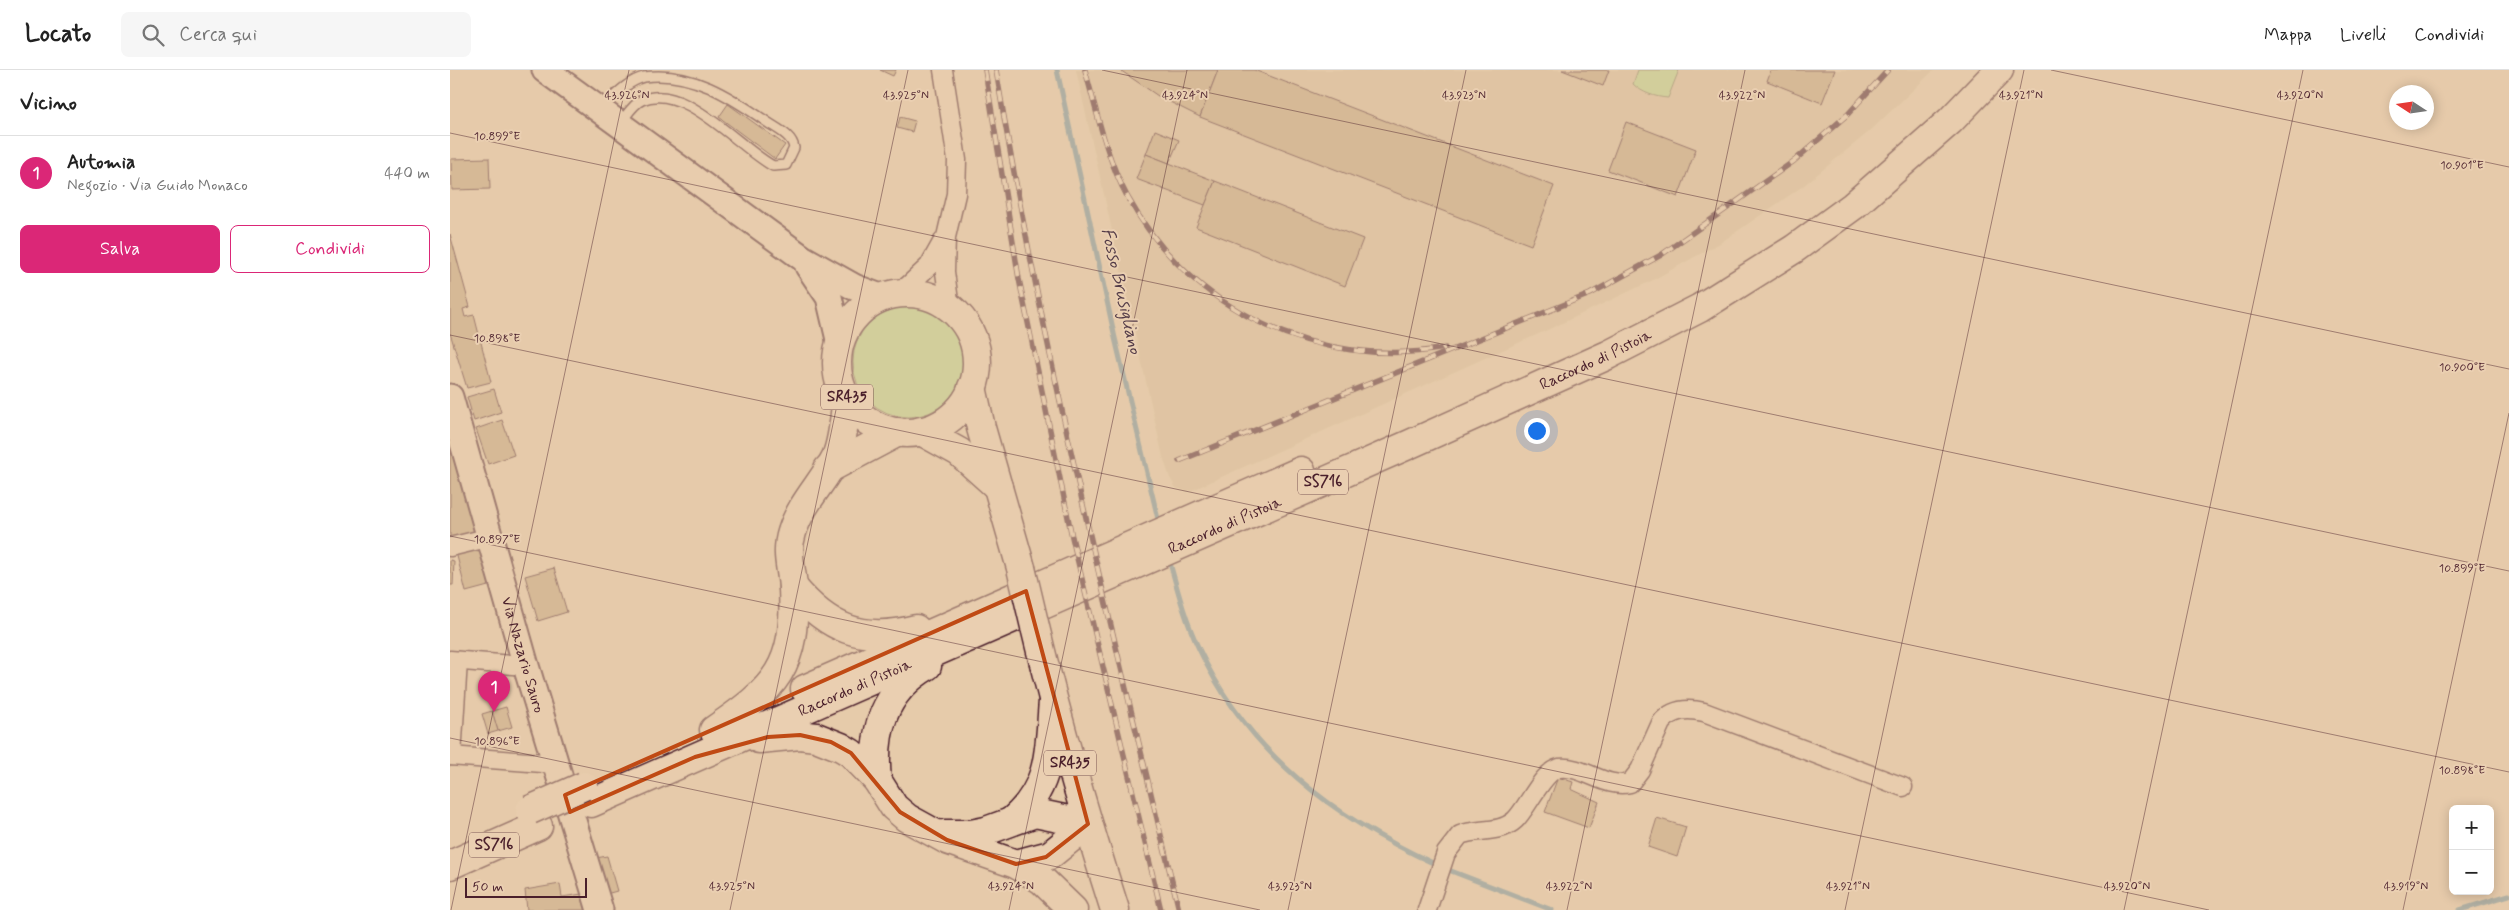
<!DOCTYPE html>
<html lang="it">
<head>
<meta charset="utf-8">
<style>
  body { margin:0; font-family:Mynerve,sans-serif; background:#f6f6f6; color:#222 }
  .controls { position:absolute; right:15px; bottom:15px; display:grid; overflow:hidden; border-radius:8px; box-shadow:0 2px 12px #0003 }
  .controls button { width:45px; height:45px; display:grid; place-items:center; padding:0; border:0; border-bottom:1px solid #e0e0e0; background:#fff; color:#222; font:25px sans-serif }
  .compass { position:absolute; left:1939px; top:15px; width:45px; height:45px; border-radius:50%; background:#fff; box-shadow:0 2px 12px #0003; rotate:282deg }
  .scale { position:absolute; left:15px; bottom:12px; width:122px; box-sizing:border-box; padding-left:5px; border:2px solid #4a1f2b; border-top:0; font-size:14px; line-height:18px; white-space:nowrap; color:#4a1f2b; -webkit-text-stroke:4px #eacfb1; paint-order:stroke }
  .you { position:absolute; left:1086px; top:360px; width:18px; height:18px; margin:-12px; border:4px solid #fff; border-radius:50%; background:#1a73e8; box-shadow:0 0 0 8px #1a73e833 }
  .badge { display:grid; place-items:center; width:32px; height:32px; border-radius:50%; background:#db2777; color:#fff; font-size:16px; font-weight:700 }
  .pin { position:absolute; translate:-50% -41px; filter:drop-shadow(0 1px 2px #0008) }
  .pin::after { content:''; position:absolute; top:26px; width:18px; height:15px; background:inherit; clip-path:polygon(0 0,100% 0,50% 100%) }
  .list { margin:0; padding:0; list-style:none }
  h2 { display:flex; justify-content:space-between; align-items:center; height:65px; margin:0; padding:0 20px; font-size:21px }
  h2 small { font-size:16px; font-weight:400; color:#767676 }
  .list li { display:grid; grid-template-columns:32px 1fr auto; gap:15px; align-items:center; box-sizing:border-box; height:75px; padding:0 20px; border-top:1px solid #e0e0e0 }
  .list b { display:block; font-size:19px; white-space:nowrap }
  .list p { margin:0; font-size:16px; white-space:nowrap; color:#767676 }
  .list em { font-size:16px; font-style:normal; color:#767676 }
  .actions { display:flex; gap:10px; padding:15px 20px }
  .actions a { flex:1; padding:11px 0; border:1px solid #db2777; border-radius:8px; text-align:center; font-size:18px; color:#db2777 }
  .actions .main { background:#db2777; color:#fff }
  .icon { flex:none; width:28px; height:28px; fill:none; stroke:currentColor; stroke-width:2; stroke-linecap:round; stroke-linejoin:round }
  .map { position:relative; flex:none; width:2059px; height:840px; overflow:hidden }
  header { display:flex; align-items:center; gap:30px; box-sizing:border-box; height:70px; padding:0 25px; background:#fff; border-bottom:1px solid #e0e0e0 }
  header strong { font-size:24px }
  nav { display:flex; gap:28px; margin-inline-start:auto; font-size:18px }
  .search { width:350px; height:45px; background:#f6f6f6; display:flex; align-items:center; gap:12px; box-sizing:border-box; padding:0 18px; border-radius:8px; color:#767676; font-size:19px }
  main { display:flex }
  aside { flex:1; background:#fff }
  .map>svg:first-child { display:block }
  .built { fill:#d9bd9b }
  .green { fill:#bbd38a; stroke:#82795a }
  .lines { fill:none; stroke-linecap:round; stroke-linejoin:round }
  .stream { stroke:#6f8e9a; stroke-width:5 }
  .building { fill:#c3a57e; stroke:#4a1f2b }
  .lane-casing { stroke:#4a1f2b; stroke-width:12 }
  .street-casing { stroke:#4a1f2b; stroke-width:21 }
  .secondary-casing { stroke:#4a1f2b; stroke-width:29 }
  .primary-casing { stroke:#4a1f2b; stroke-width:31 }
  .highway-casing { stroke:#4a1f2b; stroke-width:31 }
  .lane { stroke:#eacfb1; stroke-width:9 }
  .street { stroke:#eacfb1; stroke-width:18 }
  .secondary { stroke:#eacfb1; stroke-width:25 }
  .primary { stroke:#eacfb1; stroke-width:28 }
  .highway { stroke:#eacfb1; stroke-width:28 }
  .rail-casing { stroke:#4a1f2b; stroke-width:5.5 }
  .rail { stroke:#eacfb1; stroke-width:4; stroke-dasharray:11; stroke-linecap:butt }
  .primary-bridge-casing { stroke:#4a1f2b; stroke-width:31; stroke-linecap:butt }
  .highway-bridge-casing { stroke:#4a1f2b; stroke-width:31; stroke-linecap:butt }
  .primary-bridge { stroke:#eacfb1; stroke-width:28 }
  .highway-bridge { stroke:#eacfb1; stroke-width:28 }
  .marked { fill:none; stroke:#c04a14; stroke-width:4; stroke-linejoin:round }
  .ticks { fill:none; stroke:#4a1f2b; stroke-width:1; stroke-opacity:0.45 }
  .labels { text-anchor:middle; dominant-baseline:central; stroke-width:4; stroke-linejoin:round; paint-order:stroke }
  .shield { fill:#eacfb1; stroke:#7a5453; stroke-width:1 }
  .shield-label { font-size:15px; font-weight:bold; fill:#4a1f2b }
  .street-label { font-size:16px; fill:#4a1f2b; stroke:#eacfb1 }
  .water-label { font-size:18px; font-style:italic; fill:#533b47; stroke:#eacfb1 }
  .ticks-label { font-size:12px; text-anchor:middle; fill:#4a1f2b; stroke:#eacfb1; stroke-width:4; stroke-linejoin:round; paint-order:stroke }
</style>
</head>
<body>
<header>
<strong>Locato</strong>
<div class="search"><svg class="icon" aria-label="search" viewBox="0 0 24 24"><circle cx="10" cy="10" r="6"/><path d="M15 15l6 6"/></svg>Cerca qui</div>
<nav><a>Mappa</a><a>Livelli</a><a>Condividi</a></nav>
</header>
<main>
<aside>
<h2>Vicino<small></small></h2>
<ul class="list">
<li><span class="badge">1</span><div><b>Automia</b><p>Negozio · Via Guido Monaco</p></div><em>440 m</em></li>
</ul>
<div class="actions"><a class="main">Salva</a><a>Condividi</a></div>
</aside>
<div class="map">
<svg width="2059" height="840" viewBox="0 0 2059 840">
  <rect width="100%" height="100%" fill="#e6cbaa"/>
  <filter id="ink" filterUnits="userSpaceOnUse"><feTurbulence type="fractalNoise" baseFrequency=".02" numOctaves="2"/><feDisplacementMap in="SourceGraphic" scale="10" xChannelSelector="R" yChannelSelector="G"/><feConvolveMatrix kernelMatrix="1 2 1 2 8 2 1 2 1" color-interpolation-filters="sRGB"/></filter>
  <g filter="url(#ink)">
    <polygon class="built" points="626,0 1484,0 1420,61 1353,116 1270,173 1201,211 1106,256 738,422 726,418 720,408 713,387"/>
    <g class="green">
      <path d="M1188,0h41l-11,28c-13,-1 -26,-5 -35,-14z"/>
      <circle cx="458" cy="292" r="55"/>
    </g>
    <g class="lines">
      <g class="stream">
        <polyline points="607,0 665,268 708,449"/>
        <path d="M720,493c8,29 16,59 29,86 48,103 135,169 236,215"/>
        <polyline points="996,799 1102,840"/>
        <polyline points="2010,840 2059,825"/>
      </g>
    </g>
    <g class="building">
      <polygon points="430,0 446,0 443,6"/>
      <polygon points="670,0 768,0 750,47 708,26"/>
      <polygon points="768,0 804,0 1104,116 1081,175 750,47"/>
      <polygon points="1112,0 1159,0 1153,16"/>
      <polygon points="1321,0 1385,0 1372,33 1317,11"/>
      <polygon points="278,34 335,75 325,89 269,47"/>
      <polygon points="450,47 465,51 462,62 447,58"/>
      <polygon points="1176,52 1246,79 1228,127 1158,100"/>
      <polygon points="705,60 729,70 719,93 696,84"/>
      <polygon points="696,84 765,111 755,135 686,109"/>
      <polygon points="39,88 40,119 2,120 1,89"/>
      <polygon points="765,111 913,169 895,216 746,157"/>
      <polygon points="0,164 20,237 13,239 15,247 24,245 41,312 17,318 0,263"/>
      <polygon points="44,319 51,342 24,351 17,327"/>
      <polygon points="52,350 64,385 38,394 26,359"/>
      <polygon points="0,371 26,464 0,468"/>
      <polygon points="31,475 42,515 16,522 6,482"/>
      <polygon points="0,490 4,491 3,515 0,515"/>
      <polygon points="104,498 117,542 88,551 75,506"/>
      <polygon points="56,637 62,657 48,661 42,641"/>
      <polygon points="42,641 48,661 38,664 32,644"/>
      <polygon points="1108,707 1123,712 1121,719 1149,732 1139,758 1095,742"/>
      <polygon points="1207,748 1236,757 1227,787 1198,777"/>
      <polygon points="157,786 167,821 156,824 146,788"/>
      <polygon points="110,814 112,827 132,824 136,840 77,840 75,820"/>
    </g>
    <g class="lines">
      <g class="lane-casing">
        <path id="lane" d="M150,39c13,-11 27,-28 44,-32 46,-7 87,20 123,45 10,7 25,13 27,26l-8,17 -13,1c-34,-18 -89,-85 -131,-66 -9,4 -15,15 -21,22"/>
      </g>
      <g class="street-casing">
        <g id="street">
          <polyline points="493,0 507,90 506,124 496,167 495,202 500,238"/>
          <polyline points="449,224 479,196 493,171"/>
          <polyline points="0,477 41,467"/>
          <polyline points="0,590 76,596"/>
          <polyline points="0,686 106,694"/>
          <polyline points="2,686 8,591"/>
          <path d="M977,840l19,-57 14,-18c17,-7 40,-1 55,-15 12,-11 28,-49 44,-52 24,-3 46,21 71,15l10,-13 21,-47c11,-14 26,-15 43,-11l199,75"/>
        </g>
      </g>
      <g class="secondary-casing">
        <g id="secondary">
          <polyline points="95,0 354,189 404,217 433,228"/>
          <polyline points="358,196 379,227 390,274"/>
          <path id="s1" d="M0,327l76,269 74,244"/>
        </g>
      </g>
      <g class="primary-casing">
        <g id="primary">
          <circle cx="457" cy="293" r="70"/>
          <polyline points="522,317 531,358 571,498"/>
          <polyline points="471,361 509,382 548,417"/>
          <path d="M585,557c23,96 50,189 80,283"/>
        </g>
      </g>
      <g class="highway-casing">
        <g id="highway">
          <polyline points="378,399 448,362"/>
          <path d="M343,517c35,42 69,56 123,42"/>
          <polyline points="355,619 851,401"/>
          <path d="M264,660c62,-42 83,-63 79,-142 -1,-20 -8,-34 -1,-56 9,-29 31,-49 44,-75 8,-19 8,-40 11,-60"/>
          <polyline points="309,669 350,665 366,667 391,677 401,683 427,710 444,737 457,748 497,770 566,794 592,810 623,840"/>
          <path d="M427,710c-5,-48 6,-88 50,-114"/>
          <path id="s2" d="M141,733l817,-358 200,-90 92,-47 94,-59 59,-43 97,-85 49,-51"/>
          <path d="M563,750c39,-34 36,-71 40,-119"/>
          <polyline points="494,764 521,764 536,761 585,743 638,754"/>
          <polyline points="566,794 600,785 638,754"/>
          <polyline points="0,795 88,756"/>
        </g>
      </g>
      <use href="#lane" class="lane"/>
      <use href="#street" class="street"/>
      <use href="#secondary" class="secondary"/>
      <use href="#primary" class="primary"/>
      <use href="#highway" class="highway"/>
      <g class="rail-casing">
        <g id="rail">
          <polyline points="535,0 569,209 622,467 711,840"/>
          <path d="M546,0c47,283 116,561 183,840"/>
          <path d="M635,0c12,42 21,87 42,126 63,115 190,174 318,152"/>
          <polyline points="729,391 1140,224 1211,185 1344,91 1398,44 1438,0"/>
        </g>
      </g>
      <use href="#rail" class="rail"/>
      <g class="primary-bridge-casing">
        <polyline id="primary-bridge" points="571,498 585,557"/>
      </g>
      <g class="highway-bridge-casing">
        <polyline id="highway-bridge" points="80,740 134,716"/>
      </g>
      <use href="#primary-bridge" class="primary-bridge"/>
      <use href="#highway-bridge" class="highway-bridge"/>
    </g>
  </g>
  <path d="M0 0H2059V840H0ZM576,521l62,233 -42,33 -30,7 -69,-24 -47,-28 -49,-59 -20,-11 -31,-7 -32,2 -73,20 -125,55 -5,-17z" fill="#e6cbaa" fill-opacity=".55" fill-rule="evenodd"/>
  <path class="marked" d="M576,521l62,233 -42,33 -30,7 -69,-24 -47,-28 -49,-59 -20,-11 -31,-7 -32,2 -73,20 -125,55 -5,-17z"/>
  <path class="ticks" d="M652,0l1407,299M1601,0l458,97M0,63l2059,438M0,265l2059,437M0,466l1759,374M0,668l810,172M1,840l178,-840M280,840l178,-840M559,840l178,-840M838,840l178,-840M1117,840l178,-840M1395,840l179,-840M1674,840l179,-840M1953,840l106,-497"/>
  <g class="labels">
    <g class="shield">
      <rect x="371" y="314.5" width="52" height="25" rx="4"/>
      <rect x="848" y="399.5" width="50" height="25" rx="4"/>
      <rect x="594" y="680.5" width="52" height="25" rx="4"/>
      <rect x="19" y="762.5" width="50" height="25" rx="4"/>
    </g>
    <g class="shield-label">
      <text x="397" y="327">SR435</text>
      <text x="873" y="412">SS716</text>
      <text x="620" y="693">SR435</text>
      <text x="44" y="775">SS716</text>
    </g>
    <g class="street-label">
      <text stroke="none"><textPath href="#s2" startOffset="1098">Raccordo di Pistoia</textPath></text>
      <text stroke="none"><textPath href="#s2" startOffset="692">Raccordo di Pistoia</textPath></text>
      <text stroke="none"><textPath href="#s1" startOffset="268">Via Nazario Sauro</textPath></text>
      <text stroke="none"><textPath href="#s2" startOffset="288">Raccordo di Pistoia</textPath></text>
    </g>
    <g class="water-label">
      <text transform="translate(671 221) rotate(77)">Fosso Brusigliano</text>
    </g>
  </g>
  <g class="ticks-label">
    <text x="177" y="29">43.926°N</text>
    <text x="456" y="29">43.925°N</text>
    <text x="735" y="29">43.924°N</text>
    <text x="1014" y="29">43.923°N</text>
    <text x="1292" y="29">43.922°N</text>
    <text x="1571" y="29">43.921°N</text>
    <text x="1850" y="29">43.920°N</text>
    <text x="47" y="70">10.899°E</text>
    <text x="2012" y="99">10.901°E</text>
    <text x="47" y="272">10.898°E</text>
    <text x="2012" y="301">10.900°E</text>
    <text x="47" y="473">10.897°E</text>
    <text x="2012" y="502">10.899°E</text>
    <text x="47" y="675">10.896°E</text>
    <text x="2012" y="704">10.898°E</text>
    <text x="282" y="820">43.925°N</text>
    <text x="561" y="820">43.924°N</text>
    <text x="840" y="820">43.923°N</text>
    <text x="1119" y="820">43.922°N</text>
    <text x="1398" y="820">43.921°N</text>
    <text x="1677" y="820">43.920°N</text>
    <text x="1956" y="820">43.919°N</text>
  </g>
</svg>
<div class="controls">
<button>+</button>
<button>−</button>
</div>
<svg class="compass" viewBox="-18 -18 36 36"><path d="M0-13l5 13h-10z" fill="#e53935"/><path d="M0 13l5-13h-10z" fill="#767676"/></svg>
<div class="scale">50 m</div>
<div class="you"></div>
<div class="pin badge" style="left:44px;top:642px">1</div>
</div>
</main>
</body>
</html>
